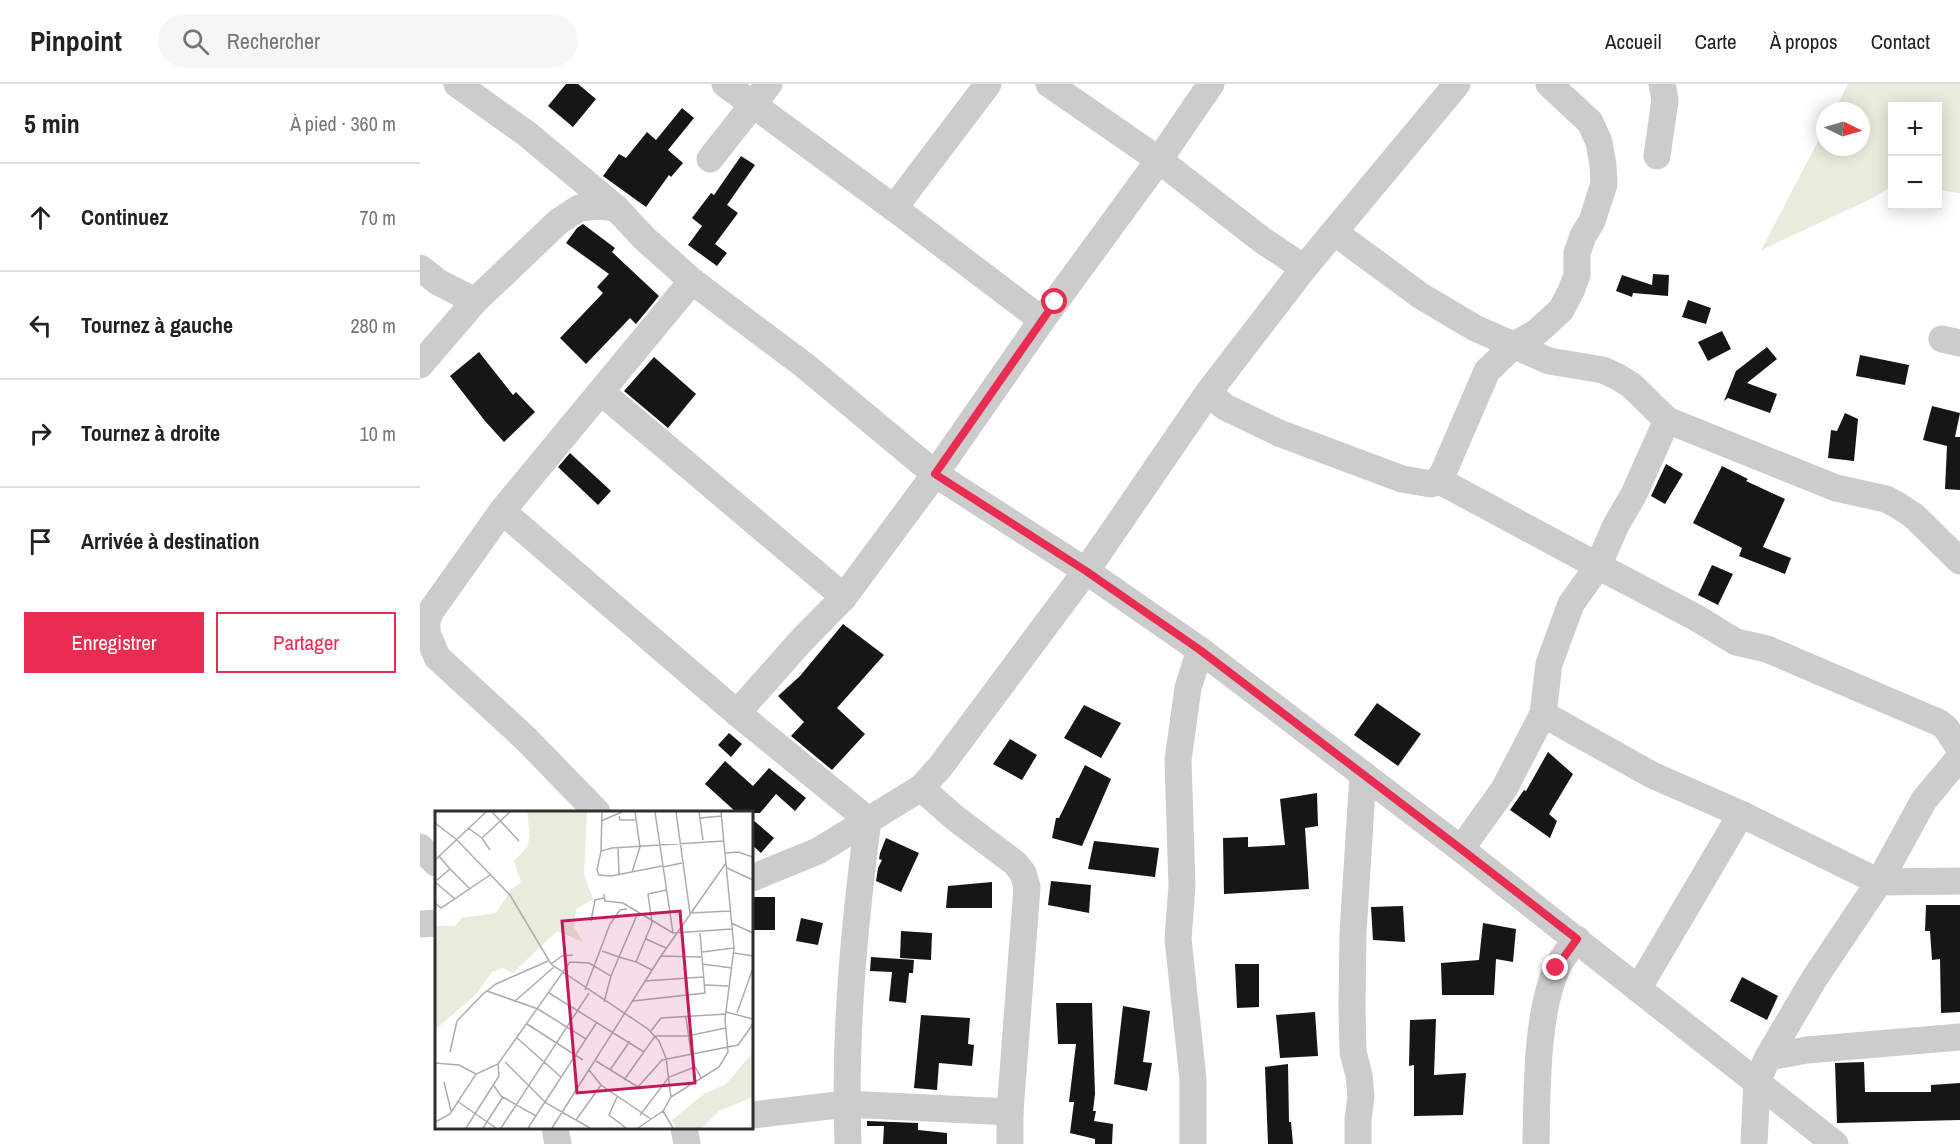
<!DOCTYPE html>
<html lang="fr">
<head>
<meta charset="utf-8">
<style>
  body { margin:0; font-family:"Archivo Narrow",sans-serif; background:#f6f6f6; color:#222 }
  .controls { position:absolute; right:18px; top:18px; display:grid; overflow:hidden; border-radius:0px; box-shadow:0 3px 15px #0003 }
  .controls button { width:54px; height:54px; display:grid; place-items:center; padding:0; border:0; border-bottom:2px solid #e0e0e0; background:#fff; color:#222; font:30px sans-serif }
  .compass { position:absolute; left:1396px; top:18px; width:54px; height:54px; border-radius:50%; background:#fff; box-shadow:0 3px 15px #0003; rotate:95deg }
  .stop { position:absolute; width:18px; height:18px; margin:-14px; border:4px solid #e92d52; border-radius:50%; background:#fff }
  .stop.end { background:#e92d52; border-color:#fff; box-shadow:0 2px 6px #0008 }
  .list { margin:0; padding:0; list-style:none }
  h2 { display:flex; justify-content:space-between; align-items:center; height:78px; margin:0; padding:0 24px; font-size:26px }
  h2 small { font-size:20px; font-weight:400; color:#767676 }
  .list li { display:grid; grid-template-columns:39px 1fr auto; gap:18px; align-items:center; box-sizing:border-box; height:108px; padding:0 24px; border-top:2px solid #e0e0e0 }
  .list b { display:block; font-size:22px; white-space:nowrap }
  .list em { font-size:20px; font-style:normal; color:#767676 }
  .actions { display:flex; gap:12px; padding:18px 24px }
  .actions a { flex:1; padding:14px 0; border:2px solid #e92d52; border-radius:0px; text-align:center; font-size:21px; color:#e92d52 }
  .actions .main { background:#e92d52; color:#fff }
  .icon { flex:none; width:33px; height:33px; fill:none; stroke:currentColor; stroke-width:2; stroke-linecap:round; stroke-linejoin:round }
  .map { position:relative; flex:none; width:1540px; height:1060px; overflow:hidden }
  header { display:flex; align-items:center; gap:36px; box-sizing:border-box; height:84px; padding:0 30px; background:#fff; border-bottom:2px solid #e0e0e0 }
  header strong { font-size:28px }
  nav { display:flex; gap:33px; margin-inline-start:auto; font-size:21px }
  .search { width:420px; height:54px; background:#f6f6f6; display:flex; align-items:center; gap:15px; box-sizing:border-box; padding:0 21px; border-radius:33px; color:#767676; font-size:22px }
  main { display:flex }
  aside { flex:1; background:#fff }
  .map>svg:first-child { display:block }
  .green { fill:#e7ecdc }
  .building { fill:#161616 }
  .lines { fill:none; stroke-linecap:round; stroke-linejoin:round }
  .minor { stroke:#ccc; stroke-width:27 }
  .route { stroke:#e92d52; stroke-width:8 }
  .inset-road { fill:none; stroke:#acacac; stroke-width:1.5 }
  .view { fill:#c2185b; fill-opacity:0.15; stroke:#c2185b; stroke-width:3 }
  .inset-edge { fill:none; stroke:#2f2f2f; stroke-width:3 }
</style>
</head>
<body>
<header>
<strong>Pinpoint</strong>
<div class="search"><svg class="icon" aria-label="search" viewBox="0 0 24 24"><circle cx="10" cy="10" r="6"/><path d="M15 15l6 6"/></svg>Rechercher</div>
<nav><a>Accueil</a><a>Carte</a><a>À propos</a><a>Contact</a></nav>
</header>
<main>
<aside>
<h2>5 min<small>À pied · 360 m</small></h2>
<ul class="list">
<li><svg class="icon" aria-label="ahead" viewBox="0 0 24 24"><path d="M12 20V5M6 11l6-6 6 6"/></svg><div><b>Continuez</b></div><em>70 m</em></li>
<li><svg class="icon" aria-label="left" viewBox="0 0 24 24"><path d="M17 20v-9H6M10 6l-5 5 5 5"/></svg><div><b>Tournez à gauche</b></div><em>280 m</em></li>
<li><svg class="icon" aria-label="right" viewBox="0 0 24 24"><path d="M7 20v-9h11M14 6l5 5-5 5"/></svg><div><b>Tournez à droite</b></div><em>10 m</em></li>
<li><svg class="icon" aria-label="arrive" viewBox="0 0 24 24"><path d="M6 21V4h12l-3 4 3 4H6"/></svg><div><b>Arrivée à destination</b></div></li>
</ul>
<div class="actions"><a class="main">Enregistrer</a><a>Partager</a></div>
</aside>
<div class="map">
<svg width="1540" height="1060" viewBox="0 0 1540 1060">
  <rect width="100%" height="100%" fill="#fff"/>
  <polygon class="green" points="1428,0 1540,0 1540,109 1518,106 1518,22 1472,22 1472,102 1453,114 1341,166 1405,44 1405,63 1441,63 1441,27 1414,27"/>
  <g class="building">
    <polygon points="146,0 158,0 176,15 153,43 128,22"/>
    <polygon points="262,24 274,34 248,66 263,79 251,93 249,91 226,123 183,92 199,70 206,74 227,48 236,56"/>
    <polygon points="321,72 335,81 307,121 318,129 295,160 307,169 297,182 268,161 282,142 272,134 291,109 294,111"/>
    <polygon points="163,140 195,164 192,168 239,212 216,240 210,234 166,280 140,254 183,209 177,203 189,190 146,159 157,144"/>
    <polygon points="1233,190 1249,191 1248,212 1213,209 1212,213 1196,207 1202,191 1232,201"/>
    <polygon points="1268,216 1291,224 1286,240 1262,233"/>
    <polygon points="1302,247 1311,265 1288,277 1278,258"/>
    <polygon points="1347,263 1357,275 1327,299 1357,310 1350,329 1308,314 1304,317 1316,287"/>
    <polygon points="59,268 93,311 96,308 115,328 84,358 65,337 30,292"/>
    <polygon points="1440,271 1489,281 1485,301 1436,292"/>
    <polygon points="234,273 276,310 248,344 204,307"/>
    <polygon points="1512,322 1540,329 1535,353 1540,353 1540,406 1525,405 1527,362 1503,356"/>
    <polygon points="1425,329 1438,335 1434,377 1408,374 1411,346 1417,347"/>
    <polygon points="150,369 191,407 178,421 138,383"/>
    <polygon points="1246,380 1263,390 1245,420 1231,412"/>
    <polygon points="1302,382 1328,395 1326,397 1365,415 1343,463 1371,474 1365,490 1319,472 1322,464 1273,439"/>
    <polygon points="1292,481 1313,490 1298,521 1278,511"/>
    <polygon points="423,540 464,571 417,624 445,650 412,686 371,652 384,638 358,612 380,592"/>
    <polygon points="957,619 1001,650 978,682 934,651"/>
    <polygon points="664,621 701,639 681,674 644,654"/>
    <polygon points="309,649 322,660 311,673 298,661"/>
    <polygon points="590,655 617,671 602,696 573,680"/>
    <polygon points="1128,668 1153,690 1129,730 1137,737 1130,754 1090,726 1104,706 1106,707"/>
    <polygon points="305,677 333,702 349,684 386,714 375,727 356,710 340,729 317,729 285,700"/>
    <polygon points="665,681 691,695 662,762 632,754 636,734 639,734"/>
    <polygon points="897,709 898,742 885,744 889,805 804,810 803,754 828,753 828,763 865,761 860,715"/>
    <polygon points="332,735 354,754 341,769 332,761"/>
    <polygon points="466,754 499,769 481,808 456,797 458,784 462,776 459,775 460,769"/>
    <polygon points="674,757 739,764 735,793 668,785"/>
    <polygon points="631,797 671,801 669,829 628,821"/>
    <polygon points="572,798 572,824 526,824 528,802"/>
    <rect x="332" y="813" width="23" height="33"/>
    <polygon points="1506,821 1540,821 1540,928 1521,929 1520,875 1512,876 1510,847 1505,847"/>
    <polygon points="983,822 985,858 953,856 951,823"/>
    <polygon points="381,834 403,839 398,861 376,857"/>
    <polygon points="1063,839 1096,845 1093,878 1076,875 1074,911 1022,911 1021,879 1059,876"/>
    <polygon points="481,847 512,849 511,876 480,874"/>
    <polygon points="451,873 494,876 493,889 489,889 486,919 469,917 472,888 450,887"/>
    <polygon points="815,880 839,880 839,923 817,924"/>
    <polygon points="1322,893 1358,912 1347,936 1310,917"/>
    <polygon points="636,919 672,919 675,1010 673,1027 676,1027 674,1037 693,1040 692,1060 675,1060 675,1055 650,1049 654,1018 649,1018 656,960 638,960"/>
    <polygon points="703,922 730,927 723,978 732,979 727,1007 694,1000"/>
    <polygon points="895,928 898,972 860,974 856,931"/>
    <polygon points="501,931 550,934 548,960 554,961 552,982 519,979 517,1006 494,1004"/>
    <polygon points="1016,935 1014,991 1046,989 1043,1031 994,1032 994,981 989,982 990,936"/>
    <polygon points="1444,978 1445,1008 1511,1008 1511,1001 1540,999 1540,1036 1417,1039 1415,979"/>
    <polygon points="868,980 869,1038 871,1038 873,1060 848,1060 845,983"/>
    <polygon points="447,1037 498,1039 498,1046 527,1049 527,1060 463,1060 464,1042 447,1042"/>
  </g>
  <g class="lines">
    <g class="minor">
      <polyline points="37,0 107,50 196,124 224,154 272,197 384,281 515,390 666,487 780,566 1041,765 1415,1060"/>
      <polyline points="305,0 474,124 568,0"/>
      <polyline points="629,0 739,76 842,156 884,184"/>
      <polyline points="1237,72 1245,16 1242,0"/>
      <polyline points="290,75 349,0"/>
      <polyline points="474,124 622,236"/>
      <polyline points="914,148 1001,212 1055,244 1129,277 1183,286 1198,293 1211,301 1247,336 1416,404 1466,415 1479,422 1494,432 1540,477"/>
      <polyline points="0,184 18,198 55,217"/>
      <polyline points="1522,255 1540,259"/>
      <polyline points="0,281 55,217 138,138 159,124 178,122 196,124"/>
      <polyline points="181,308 424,513"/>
      <polyline points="788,309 805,323 859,349 982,395 1011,400 1018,396 1023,389 1067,287 1094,261 1117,248 1141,226 1151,207 1157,191 1157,169 1163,152 1172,137 1184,100 1183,81 1179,58 1170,38 1129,0"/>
      <polyline points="1018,396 1178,482 1196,441 1214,410 1247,336"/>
      <path d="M82,427l235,202 131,107c-14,107 -24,216 -20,324"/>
      <polyline points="317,629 380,558 424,513 515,390 622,236 739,76 791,0"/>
      <polyline points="1123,630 1129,580 1151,520 1178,482 1275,533 1316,558 1347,565 1520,639 1526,644 1540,665"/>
      <polyline points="501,704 535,734 595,779 603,789 607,803 590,1028 590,1060"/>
      <polyline points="177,728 105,654 17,573 7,549 7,536 11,527 82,427 272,197"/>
      <polyline points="0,763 16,779"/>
      <polyline points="1041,765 1084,705 1123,630 1232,691 1321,730 1459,798 1540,797"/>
      <polyline points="332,794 398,767 501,704 520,683 666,487 788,309 884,184 1037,0"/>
      <polyline points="0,840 16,839"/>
      <polyline points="1218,905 1321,730"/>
      <polyline points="1348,973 1394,895 1459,798 1504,716 1540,673"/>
      <polyline points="332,1031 426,1020 590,1028"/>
      <polyline points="135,1044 138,1060"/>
      <polyline points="264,1044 267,1060"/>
      <polyline points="773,1060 773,995 758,855 762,802 758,676 768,604 780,566"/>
      <polyline points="938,1060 938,1036 941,1012 939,991 933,968 932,924 933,849 943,690"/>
      <path d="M1116,1060c1,-50 0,-128 20,-174 4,-11 14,-21 21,-31"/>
      <polyline points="1334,1060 1337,998 1348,973 1387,966 1540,953"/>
    </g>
  </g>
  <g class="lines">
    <polyline class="route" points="635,218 515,390 666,487 780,566 1041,765 1157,855 1136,884"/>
  </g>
  <g transform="translate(15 727)">
    <rect width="318" height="318" fill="#fff"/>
    <path d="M92,1h60l-3,63 9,24 -17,10 -2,18 9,15 -26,-11 -44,42 -10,-5 -11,4 -16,22 -41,36v-104h20l7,-8 34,-5 15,-23 10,-8 -7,-21 13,-14 3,-12zM318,241v45l-34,14 -17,17h-26l-4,-8 32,-26 22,-10z" fill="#e7ecdc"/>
    <path class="inset-road" d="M57,1l27,29M220,1l18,121 59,-4M241,1l14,101 40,-2M264,1l4,28M184,5l1,4h16M265,7l22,-2M166,10l21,-9M0,12l21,16 54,56 41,69 97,65 11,12 7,17 5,39 -8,14 -25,17M33,17l14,10 8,12M47,27l28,-26M183,37l1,26M166,40l1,-39M290,42l13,-1 15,5M0,49l51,-48M227,55l-51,10 -12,-1 -2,-5 4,-19 11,-3 112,-7M228,56l19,-4M292,57l26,12M15,58l20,20M197,61l8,-25 -5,-35M2,69l13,-11 -11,-13M0,71l20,17M169,83l1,7 18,2 50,30M0,92l6,5 49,-33M156,110l4,-21 9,-2M296,112l22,10M211,128l20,9M167,140l17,6 -8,19M267,141l32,-4M299,142l19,3M226,145l40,1M201,151l-17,-5 18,-42M116,153l11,-8 11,-1M267,153l30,4M217,159l-16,-8 16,-39 -4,-29 18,-4M210,170l58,-4M270,174l23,1M150,179l25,-66 10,-14 7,-1M52,180l51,18 48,30 -58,89M114,182l95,59M198,190l72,-8 -5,-60M79,191l40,-35M291,201l27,7M302,202l16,-45M251,206l5,37M92,213l56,36M216,220l10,-13 65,-4M82,227l44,39M151,228l11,-17M15,241l7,-31 26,-27 13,-10 52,-23M161,250l42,26 24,-27 76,-15 15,-21M70,251l41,41 44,25M0,252l24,2 17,9M154,259l12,15 50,34M175,259l20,-29M189,269l31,-44h32l39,-8M9,271l7,29M59,275l7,10 35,20M182,286l-8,18 17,13M236,286l48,-30 9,-15 -3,-33 9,-71 -13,-136M22,290l39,27M228,300l10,17M205,304l29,-38 26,-10 7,12M141,309l25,-35M0,311l15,-8 26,-40 22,-10 72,-102 19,1 22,13 -7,26M31,317l33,-52 -1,-12M48,317l20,-31M66,317l88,-135M117,317l109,-172 65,-93"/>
    <path class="view" d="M245,100l15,172 -118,10 -15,-172z"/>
    <rect width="318" height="318" class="inset-edge"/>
  </g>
</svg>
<div class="controls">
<button>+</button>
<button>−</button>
</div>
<svg class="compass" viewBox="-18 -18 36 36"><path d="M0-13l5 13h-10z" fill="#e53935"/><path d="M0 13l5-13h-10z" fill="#767676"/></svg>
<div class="stop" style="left:635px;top:218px"></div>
<div class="stop end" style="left:1136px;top:884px"></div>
</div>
</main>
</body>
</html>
